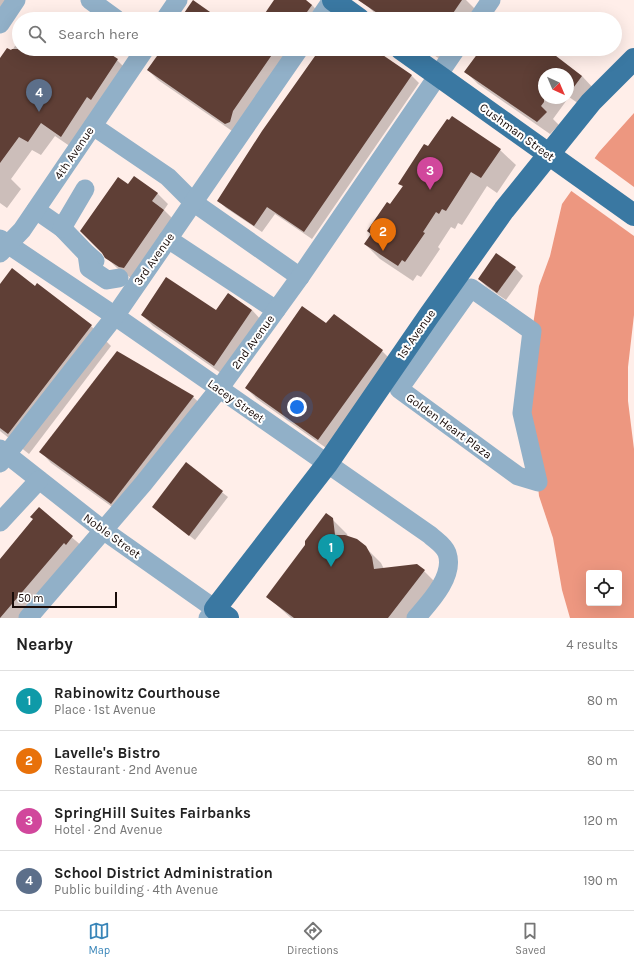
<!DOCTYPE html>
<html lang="en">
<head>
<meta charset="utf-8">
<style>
  body { margin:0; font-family:Karla,sans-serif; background:#f6f6f6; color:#222 }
  .controls { position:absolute; right:12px; bottom:12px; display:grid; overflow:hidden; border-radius:4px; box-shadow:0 4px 16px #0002 }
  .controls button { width:36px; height:36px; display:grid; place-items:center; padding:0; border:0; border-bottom:1px solid #e0e0e0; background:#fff; color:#222; font:20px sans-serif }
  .compass { position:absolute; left:538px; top:68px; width:36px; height:36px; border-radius:50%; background:#fff; box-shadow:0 4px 16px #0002; rotate:136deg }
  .scale { position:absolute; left:12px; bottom:10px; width:105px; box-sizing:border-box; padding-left:4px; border:2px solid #190c09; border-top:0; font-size:11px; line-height:14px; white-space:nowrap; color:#190c09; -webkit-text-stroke:3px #fff; paint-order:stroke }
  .you { position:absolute; left:297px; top:407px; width:14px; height:14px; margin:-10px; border:3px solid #fff; border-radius:50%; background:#1a73e8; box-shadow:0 0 0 6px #1a73e833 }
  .badge { display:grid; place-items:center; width:26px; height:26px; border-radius:50%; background:#3985b8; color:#fff; font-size:13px; font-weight:700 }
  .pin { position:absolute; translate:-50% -33px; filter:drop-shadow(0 1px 2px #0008) }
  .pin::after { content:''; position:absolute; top:21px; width:14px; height:12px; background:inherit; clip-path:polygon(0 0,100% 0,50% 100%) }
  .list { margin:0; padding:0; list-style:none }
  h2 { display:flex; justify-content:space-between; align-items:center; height:52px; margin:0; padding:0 16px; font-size:17px }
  h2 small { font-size:13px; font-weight:400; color:#767676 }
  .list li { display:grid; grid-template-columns:26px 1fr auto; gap:12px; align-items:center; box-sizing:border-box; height:60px; padding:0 16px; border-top:1px solid #e0e0e0 }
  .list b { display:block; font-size:15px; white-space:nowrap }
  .list p { margin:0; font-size:13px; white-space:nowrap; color:#767676 }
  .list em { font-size:13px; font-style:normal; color:#767676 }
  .icon { flex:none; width:22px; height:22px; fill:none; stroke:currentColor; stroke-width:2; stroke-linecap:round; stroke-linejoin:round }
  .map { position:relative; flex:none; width:634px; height:618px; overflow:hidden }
  .search { position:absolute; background:#fff; box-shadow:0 4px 16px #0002; left:12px; right:12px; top:12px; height:44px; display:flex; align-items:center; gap:10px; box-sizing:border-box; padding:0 14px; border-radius:22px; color:#767676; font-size:15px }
  .sheet { height:292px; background:#fff }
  nav { display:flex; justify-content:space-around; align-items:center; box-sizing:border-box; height:56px; border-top:1px solid #e0e0e0; background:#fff; font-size:11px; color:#767676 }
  nav a { display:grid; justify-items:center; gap:2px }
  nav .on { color:#3985b8 }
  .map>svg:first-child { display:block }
  .water { fill:#ed9780; fill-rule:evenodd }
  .pier { fill:#ffeee9 }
  .shadow { fill:#0003; fill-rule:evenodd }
  .building { fill:#5f3f36 }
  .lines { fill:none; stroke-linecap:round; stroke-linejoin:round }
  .minor { stroke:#91b0c8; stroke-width:19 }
  .major { stroke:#3a78a2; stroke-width:22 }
  .labels { text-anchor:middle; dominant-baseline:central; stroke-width:4; stroke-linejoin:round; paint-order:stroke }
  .street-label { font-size:12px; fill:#190c09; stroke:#fff }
</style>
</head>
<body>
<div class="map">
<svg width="634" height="618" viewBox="0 0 634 618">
  <rect width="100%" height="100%" fill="#ffeee9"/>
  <path class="water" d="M634,113v202l-6,52v34l6,48v169h-64l-8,-28 -9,-52 -14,-42 -13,-126 13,-84 11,-30 12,-52 37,-52zM589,573h30v30h-30z"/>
  <polygon class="pier" points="593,157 634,187 634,236 570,190"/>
  <g class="shadow">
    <polygon points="0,0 17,0 0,25"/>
    <polygon points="276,0 304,0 312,5 321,15 318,19 262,19"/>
    <polygon points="361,0 466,0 479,13 475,19 381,19"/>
    <polygon points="19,40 19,49 101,49 117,60 130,73 74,149 55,136 41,155 32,150 11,179 21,189 7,208 0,203 0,60 11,52"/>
    <polygon points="163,49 298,49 235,133 158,80 148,70"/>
    <polygon points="320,49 365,49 375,51 412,76 419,83 312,239 275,214 262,232 226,208 219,201"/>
    <polygon points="425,49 454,49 444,62"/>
    <path d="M482,49h63l37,27 12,13 -12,17 -13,-9 -16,22 6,6 -9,9 -72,-50 -12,-12zM544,74h24v24h-24z"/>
    <polygon points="428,148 500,150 516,165 497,193 487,186 462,225 458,223 455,229 451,227 438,247 440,249 421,277 417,275 413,281 380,259 365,244 403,187 400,183"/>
    <polygon points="128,185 157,193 168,204 164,210 175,221 131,278 117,268 106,257"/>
    <polygon points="515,268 523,276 506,300 487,287 479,279"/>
    <polygon points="0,286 91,326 111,346 29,454 0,431"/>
    <polygon points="252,310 262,321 225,376 153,326 142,315"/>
    <polygon points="327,325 382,351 393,362 329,450 257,399 246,388"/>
    <polygon points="193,397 204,407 122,514 51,463 41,452"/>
    <polygon points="186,464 228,497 195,540 153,507"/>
    <polygon points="39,509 83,547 19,618 0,618 0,560 34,520"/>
    <polygon points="332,519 347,534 348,537 365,547 381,563 384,569 424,571 439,586 414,618 291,618 268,597"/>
  </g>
  <g class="building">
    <polygon points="193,0 220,19 180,19"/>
    <polygon points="274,0 306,0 312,5 302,19 261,19"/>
    <polygon points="358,0 462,0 449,19 386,19"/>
    <polygon points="7,48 11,50 12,49 103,49 118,59 91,100 87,97 61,137 41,123 28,142 19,137 0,163 0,58"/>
    <polygon points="162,49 276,49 233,111 230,122 225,124 147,70"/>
    <polygon points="320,49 374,49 412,75 304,232 267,207 254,226 217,201 262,131"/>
    <polygon points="481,49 547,49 582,76 568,95 568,74 544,74 544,102 541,106 547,112 537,122 464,72"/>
    <polygon points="452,116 501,149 481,178 471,172 446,211 442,209 439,214 436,212 423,232 425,233 405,262 402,260 398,266 364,244 371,234 367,231 387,202 390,204 403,186 398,184 424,144 428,146 447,119 449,120"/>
    <polygon points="134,176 158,193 152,201 164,210 124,268 119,267 105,258 102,253 80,231 118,177 128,184"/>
    <polygon points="496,253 516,267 497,293 478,279"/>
    <polygon points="12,268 35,286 37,283 92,325 8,434 0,428 0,284"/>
    <polygon points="166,277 216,310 228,293 252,310 214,366 141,315"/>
    <polygon points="302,306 326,323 334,314 383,350 318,440 245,388"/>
    <polygon points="117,351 194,396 111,504 39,452"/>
    <polygon points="186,462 223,491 189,536 152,507"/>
    <polygon points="39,507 73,536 66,545 64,543 0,618 0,559 33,519 30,517"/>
    <polygon points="326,513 333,518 335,535 345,535 357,539 366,546 372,557 374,569 417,564 425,570 388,618 294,618 266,597 305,545 305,541"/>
  </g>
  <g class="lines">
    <g class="minor">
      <polyline points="90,0 116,19"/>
      <polyline points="165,19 178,0"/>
      <polyline points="319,19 332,0"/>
      <polyline points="478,19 491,0"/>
      <polyline points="0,24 16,0"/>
      <polyline points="93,126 168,177 193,202 300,277"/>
      <polyline points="36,210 62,228 87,254 95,261"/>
      <polyline points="62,228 85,189"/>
      <path d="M0,239l115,77 315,219c5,5 14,10 17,18 8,23 -17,49 -31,65"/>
      <polyline points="168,239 276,310"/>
      <polyline points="0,253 22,230 145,49"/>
      <polyline points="87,254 89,268 107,280 119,278"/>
      <polygon points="471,288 532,331 522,413 538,482 518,476 399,389"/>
      <polyline points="0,449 103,530 215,609 208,618"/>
      <polyline points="0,463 115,316 299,49"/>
      <polyline points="0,522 39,480"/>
      <polyline points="28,618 143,484 219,389 300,277 456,49"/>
    </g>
    <g class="major">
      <polyline points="333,0 359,19"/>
      <polyline points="401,49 634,215"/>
      <polyline points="228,618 215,609 327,464 428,317 504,210 591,102 634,59"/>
    </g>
  </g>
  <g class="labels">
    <g class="street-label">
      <text transform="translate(517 132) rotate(36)">Cushman Street</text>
      <text transform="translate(74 153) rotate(-56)">4th Avenue</text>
      <text transform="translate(154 259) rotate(-55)">3rd Avenue</text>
      <text transform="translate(416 334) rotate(-55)">1st Avenue</text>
      <text transform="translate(253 342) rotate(-54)">2nd Avenue</text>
      <text transform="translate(236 401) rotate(35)">Lacey Street</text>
      <text transform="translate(449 426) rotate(36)">Golden Heart Plaza</text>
      <text transform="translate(112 536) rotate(36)">Noble Street</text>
    </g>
  </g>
</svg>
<div class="controls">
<button><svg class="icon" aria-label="locate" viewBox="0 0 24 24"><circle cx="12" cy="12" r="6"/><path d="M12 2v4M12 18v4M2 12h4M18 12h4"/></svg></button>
</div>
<svg class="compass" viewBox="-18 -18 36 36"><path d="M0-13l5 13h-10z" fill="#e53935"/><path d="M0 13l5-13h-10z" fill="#767676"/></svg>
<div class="scale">50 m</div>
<div class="you"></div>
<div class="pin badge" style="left:331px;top:567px;background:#0f9aa8">1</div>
<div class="pin badge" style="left:383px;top:251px;background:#e8710a">2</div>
<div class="pin badge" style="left:430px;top:190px;background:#d1479c">3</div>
<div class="pin badge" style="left:39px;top:112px;background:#5c6f8a">4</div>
<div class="search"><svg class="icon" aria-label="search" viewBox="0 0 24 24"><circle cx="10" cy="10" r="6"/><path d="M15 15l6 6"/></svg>Search here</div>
</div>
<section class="sheet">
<h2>Nearby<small>4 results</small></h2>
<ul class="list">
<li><span class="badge" style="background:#0f9aa8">1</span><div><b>Rabinowitz Courthouse</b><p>Place · 1st Avenue</p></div><em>80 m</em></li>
<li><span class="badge" style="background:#e8710a">2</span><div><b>Lavelle's Bistro</b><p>Restaurant · 2nd Avenue</p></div><em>80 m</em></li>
<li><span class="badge" style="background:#d1479c">3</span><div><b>SpringHill Suites Fairbanks</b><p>Hotel · 2nd Avenue</p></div><em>120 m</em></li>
<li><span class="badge" style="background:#5c6f8a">4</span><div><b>School District Administration</b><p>Public building · 4th Avenue</p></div><em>190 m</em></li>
</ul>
</section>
<nav>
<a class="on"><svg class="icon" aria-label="map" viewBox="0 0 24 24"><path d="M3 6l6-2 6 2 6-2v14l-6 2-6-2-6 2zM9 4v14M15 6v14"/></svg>Map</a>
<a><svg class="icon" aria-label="directions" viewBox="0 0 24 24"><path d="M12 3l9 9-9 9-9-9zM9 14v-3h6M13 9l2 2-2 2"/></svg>Directions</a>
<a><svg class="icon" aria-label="saved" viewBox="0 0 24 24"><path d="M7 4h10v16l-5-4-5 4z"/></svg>Saved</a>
</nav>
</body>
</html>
